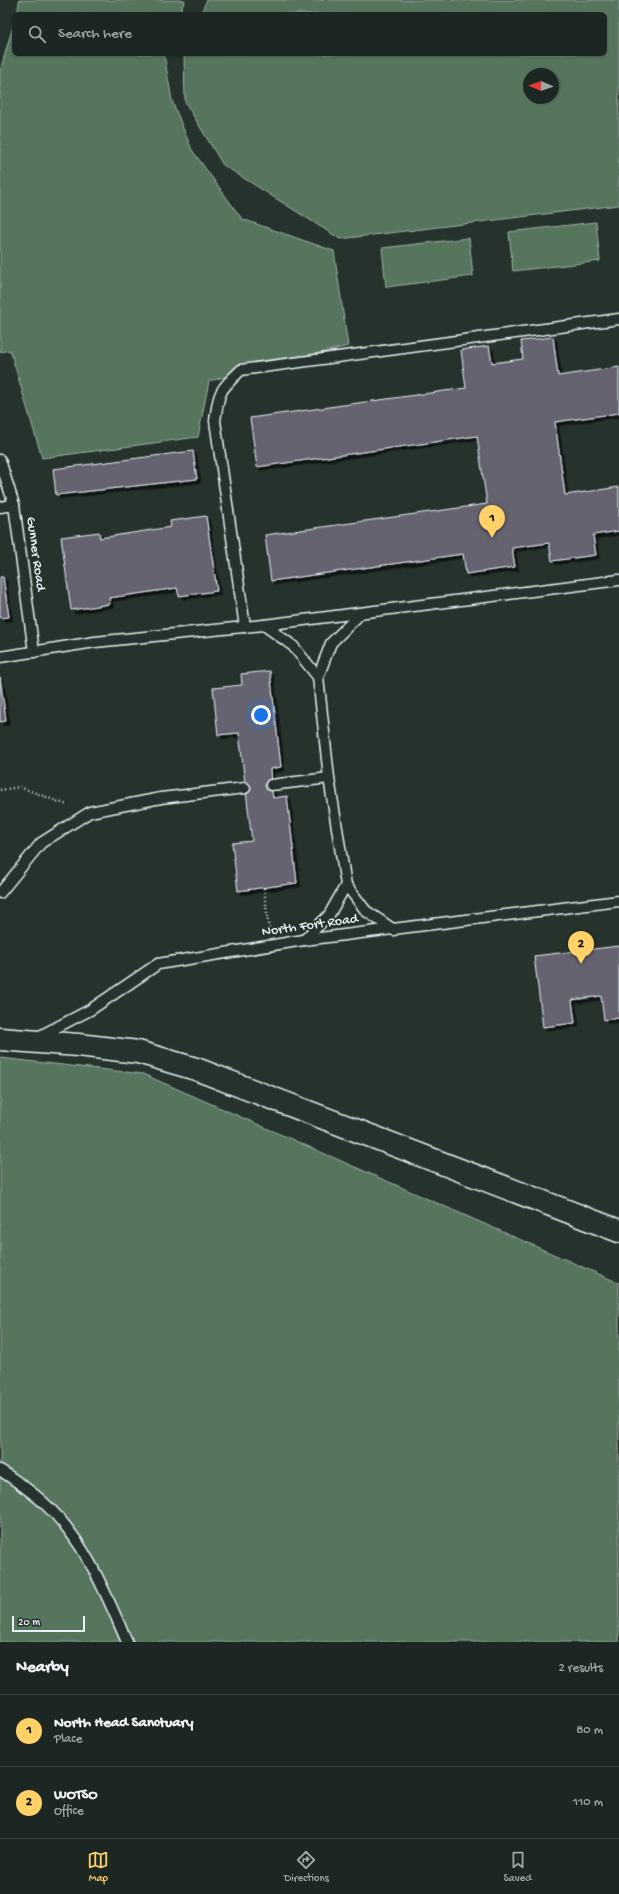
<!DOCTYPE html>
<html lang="en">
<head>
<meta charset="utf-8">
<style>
  body { margin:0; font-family:"Gochi Hand",sans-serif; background:#252e2a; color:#f1f3f6 }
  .compass { position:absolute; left:523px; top:68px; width:36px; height:36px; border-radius:50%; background:#1c2622; box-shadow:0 1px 3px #0004; rotate:272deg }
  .scale { position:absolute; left:12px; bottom:10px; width:73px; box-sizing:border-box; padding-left:4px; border:2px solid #e8f1f8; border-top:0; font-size:11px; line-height:14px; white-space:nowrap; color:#e8f1f8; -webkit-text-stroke:3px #26332d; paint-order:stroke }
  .you { position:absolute; left:261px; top:715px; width:14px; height:14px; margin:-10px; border:3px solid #fff; border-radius:50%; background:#1a73e8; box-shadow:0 0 0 6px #1a73e833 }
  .badge { display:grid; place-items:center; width:26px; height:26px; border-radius:50%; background:#ffd166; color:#111; font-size:13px; font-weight:700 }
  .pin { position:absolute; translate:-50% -33px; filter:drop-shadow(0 1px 2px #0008) }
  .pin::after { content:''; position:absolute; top:21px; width:14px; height:12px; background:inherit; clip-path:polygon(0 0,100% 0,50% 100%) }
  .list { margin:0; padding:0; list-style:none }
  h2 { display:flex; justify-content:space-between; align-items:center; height:52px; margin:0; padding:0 16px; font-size:17px }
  h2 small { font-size:13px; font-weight:400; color:#a0a5a5 }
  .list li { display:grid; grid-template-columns:26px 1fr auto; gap:12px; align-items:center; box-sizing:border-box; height:72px; padding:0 16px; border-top:1px solid #3a4340 }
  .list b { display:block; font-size:15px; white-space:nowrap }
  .list p { margin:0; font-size:13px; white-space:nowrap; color:#a0a5a5 }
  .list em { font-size:13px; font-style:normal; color:#a0a5a5 }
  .icon { flex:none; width:22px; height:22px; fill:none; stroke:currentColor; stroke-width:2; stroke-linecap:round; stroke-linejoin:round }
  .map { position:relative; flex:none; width:619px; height:1642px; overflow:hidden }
  .search { position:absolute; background:#1c2622; box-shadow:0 1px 3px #0004; left:12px; right:12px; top:12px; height:44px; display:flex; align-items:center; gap:10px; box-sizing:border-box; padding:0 14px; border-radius:6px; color:#a0a5a5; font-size:15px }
  .sheet { height:196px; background:#1c2622 }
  nav { display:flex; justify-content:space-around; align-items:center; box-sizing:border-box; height:56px; border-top:1px solid #3a4340; background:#1c2622; font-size:11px; color:#a0a5a5 }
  nav a { display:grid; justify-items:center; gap:2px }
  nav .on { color:#ffd166 }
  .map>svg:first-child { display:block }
  .green { fill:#56745c; stroke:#9fb2aa; fill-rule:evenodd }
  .building { fill:#666470; stroke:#e8f1f8; filter:url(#shadow) }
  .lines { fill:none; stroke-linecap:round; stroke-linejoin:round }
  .service-casing { stroke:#e8f1f8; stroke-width:13 }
  .tertiary-casing { stroke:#e8f1f8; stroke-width:25 }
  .path { stroke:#e8f1f8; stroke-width:2.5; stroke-dasharray:1 3; stroke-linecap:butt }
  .service { stroke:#26332d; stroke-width:10 }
  .tertiary { stroke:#26332d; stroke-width:22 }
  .labels { text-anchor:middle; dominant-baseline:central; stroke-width:3.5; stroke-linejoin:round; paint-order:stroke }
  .street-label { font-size:14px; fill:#e8f1f8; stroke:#26332d }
</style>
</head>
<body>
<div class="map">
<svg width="619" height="1642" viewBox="0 0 619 1642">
  <defs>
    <filter id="shadow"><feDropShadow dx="3.5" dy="3.5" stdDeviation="0" flood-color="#0009"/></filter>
  </defs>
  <rect width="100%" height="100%" fill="#26332d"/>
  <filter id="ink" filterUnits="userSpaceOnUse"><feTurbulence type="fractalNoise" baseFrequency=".025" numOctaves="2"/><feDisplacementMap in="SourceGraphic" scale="8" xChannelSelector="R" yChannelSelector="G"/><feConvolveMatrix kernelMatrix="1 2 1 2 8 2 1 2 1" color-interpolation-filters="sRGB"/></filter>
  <g filter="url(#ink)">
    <g class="green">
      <polygon points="19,0 185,0 179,14 17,14 19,4"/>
      <path d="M207,0h412v205l-279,34 -117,-74 -38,-63 -1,-48h421v-40h-405zM529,74h24v24h-24z"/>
      <polygon points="14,23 14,54 164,54 172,101 192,150 242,219 334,251 348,346 209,381 198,437 42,458 10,350 0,352 0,71"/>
      <polygon points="596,222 600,261 513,271 509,232"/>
      <polygon points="469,238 473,276 386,287 382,248"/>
      <polygon points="0,1058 143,1074 619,1283 619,1642 0,1642"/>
    </g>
    <g class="building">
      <polygon points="553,337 558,376 619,367 619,413 555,422 565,495 619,487 619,531 593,535 596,555 552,561 549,543 512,548 515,567 466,574 463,554 271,581 265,535 487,504 477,436 257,467 250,418 466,388 461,350 489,346 492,363 523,359 521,341"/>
      <polygon points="193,451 197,479 56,495 53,469"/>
      <polygon points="206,516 217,591 179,596 177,588 109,598 110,604 71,610 61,537 99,532 100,538 171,527 170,521"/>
      <polygon points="0,577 3,577 9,617 0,618"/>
      <polygon points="270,671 281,767 270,769 271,785 273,798 287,796 297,883 238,891 232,843 252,841 239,733 218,735 213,688 242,685 241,674"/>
      <polygon points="0,677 6,721 0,722"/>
      <polygon points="619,946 619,1018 604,1020 601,996 572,1000 575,1023 543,1027 534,956"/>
    </g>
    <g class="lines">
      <g class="service-casing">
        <g id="service">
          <polyline points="0,460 14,505 34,652"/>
          <polyline points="0,507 14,505"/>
          <polyline points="264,625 293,646 318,677 329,778 346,885"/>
          <path d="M245,627l-30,-206c4,-30 4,-30 26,-51l378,-51"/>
          <polyline points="0,657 95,642 264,625 619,580"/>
          <polyline points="318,677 331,643 361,613"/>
          <polyline points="271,785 329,778"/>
          <polyline points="0,893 41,843 90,812 161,798 245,788"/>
          <polyline points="304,940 329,915 346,885 366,911 394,930"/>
          <polyline points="36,1038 90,1010 158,964 304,940 619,901"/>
          <path d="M0,1470c15,10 31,21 44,33 41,37 61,89 83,139"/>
        </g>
      </g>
      <g class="tertiary-casing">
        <polyline id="tertiary" points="0,1039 78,1045 138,1052 196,1069 619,1231"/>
      </g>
      <g class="path">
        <polyline points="0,790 20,787 67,805"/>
        <polyline points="264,888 269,929"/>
      </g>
      <use href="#service" class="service"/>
      <use href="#tertiary" class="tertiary"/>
    </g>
  </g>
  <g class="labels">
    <g class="street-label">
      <text transform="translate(35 554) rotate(82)">Gunner Road</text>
      <text transform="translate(310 926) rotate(-8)">North Fort Road</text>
    </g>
  </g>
</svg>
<svg class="compass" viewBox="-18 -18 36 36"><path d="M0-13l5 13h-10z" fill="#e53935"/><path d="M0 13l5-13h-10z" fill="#a0a5a5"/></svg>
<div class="scale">20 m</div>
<div class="you"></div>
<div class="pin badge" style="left:492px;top:538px">1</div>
<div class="pin badge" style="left:581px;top:964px">2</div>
<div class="search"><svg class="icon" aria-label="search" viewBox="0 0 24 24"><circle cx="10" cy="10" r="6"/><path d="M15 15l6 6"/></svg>Search here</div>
</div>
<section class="sheet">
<h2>Nearby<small>2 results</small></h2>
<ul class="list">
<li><span class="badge">1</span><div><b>North Head Sanctuary</b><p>Place</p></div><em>80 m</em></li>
<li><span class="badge">2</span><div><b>WOTSO</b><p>Office</p></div><em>110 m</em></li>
</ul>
</section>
<nav>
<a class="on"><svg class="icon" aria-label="map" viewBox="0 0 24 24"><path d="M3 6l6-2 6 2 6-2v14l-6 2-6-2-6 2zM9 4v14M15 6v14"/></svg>Map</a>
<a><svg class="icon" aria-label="directions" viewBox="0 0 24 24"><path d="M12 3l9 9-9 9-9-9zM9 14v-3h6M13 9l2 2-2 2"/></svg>Directions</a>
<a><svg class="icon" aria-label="saved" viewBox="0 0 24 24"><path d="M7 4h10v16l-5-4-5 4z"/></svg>Saved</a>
</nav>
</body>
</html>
